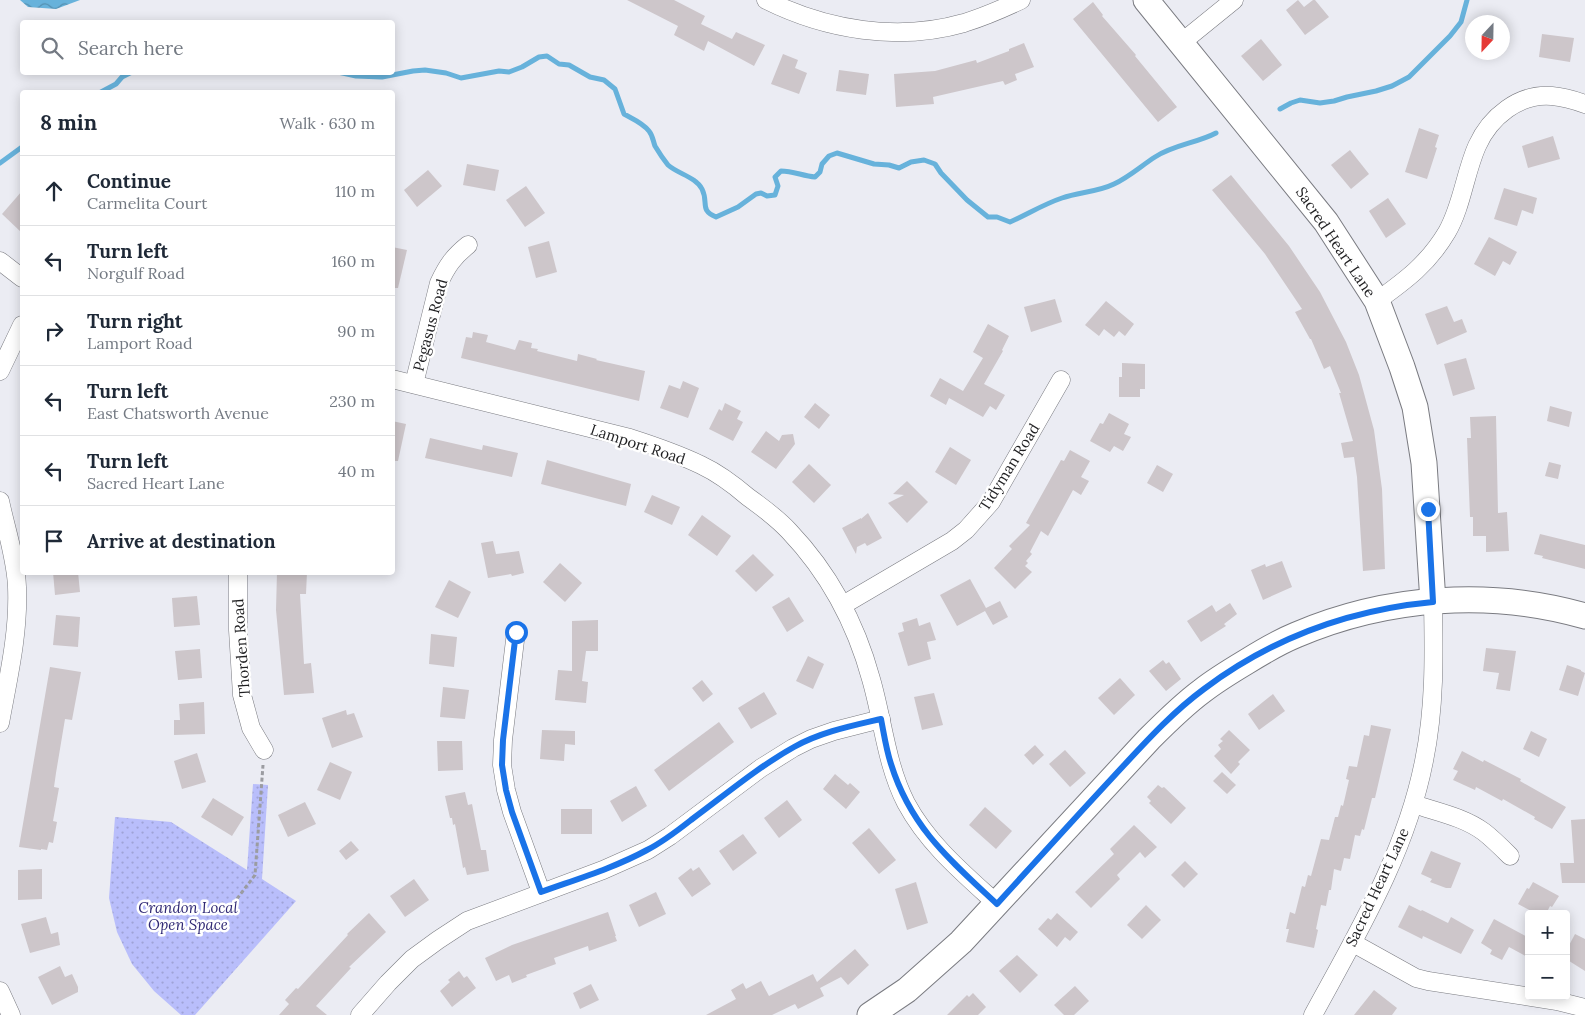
<!DOCTYPE html>
<html lang="en">
<head>
<meta charset="utf-8">
<style>
  body { margin:0; font-family:Lora,serif; background:#f6f6f7; color:#1f2937 }
  .controls { position:absolute; right:15px; bottom:15px; display:grid; overflow:hidden; border-radius:5px; box-shadow:0 2px 12px #0003 }
  .controls button { width:45px; height:45px; display:grid; place-items:center; padding:0; border:0; border-bottom:1px solid #e0e1e3; background:#fff; color:#1f2937; font:25px sans-serif }
  .compass { position:absolute; left:1465px; top:15px; width:45px; height:45px; border-radius:50%; background:#fff; box-shadow:0 2px 12px #0003; rotate:202deg }
  .stop { position:absolute; width:15px; height:15px; margin:-11px; border:4px solid #1a73e8; border-radius:50%; background:#fff }
  .stop.end { background:#1a73e8; border-color:#fff; box-shadow:0 1px 5px #0008 }
  .list { margin:0; padding:0; list-style:none }
  h2 { display:flex; justify-content:space-between; align-items:center; height:65px; margin:0; padding:0 20px; font-size:21px }
  h2 small { font-size:16px; font-weight:400; color:#747a83 }
  .list li { display:grid; grid-template-columns:32px 1fr auto; gap:15px; align-items:center; box-sizing:border-box; height:70px; padding:0 20px; border-top:1px solid #e0e1e3 }
  .list b { display:block; font-size:19px; white-space:nowrap }
  .list p { margin:0; font-size:16px; white-space:nowrap; color:#747a83 }
  .list em { font-size:16px; font-style:normal; color:#747a83 }
  .icon { flex:none; width:28px; height:28px; fill:none; stroke:currentColor; stroke-width:2; stroke-linecap:round; stroke-linejoin:round }
  .map { position:relative; flex:none; width:1585px; height:1015px; overflow:hidden }
  .search { position:absolute; background:#fff; box-shadow:0 2px 12px #0003; left:20px; top:20px; width:375px; height:55px; display:flex; align-items:center; gap:12px; box-sizing:border-box; padding:0 18px; border-radius:5px; color:#747a83; font-size:19px }
  .panel { position:absolute; background:#fff; box-shadow:0 2px 12px #0003; left:20px; top:90px; width:375px; height:485px; border-radius:5px }
  .map>svg:first-child { display:block }
  .green { fill:url(#green-dots) }
  .water { fill:url(#water-waves) }
  .lines { fill:none; stroke-linecap:round; stroke-linejoin:round }
  .stream { stroke:#67b2db; stroke-width:5 }
  .building { fill:#cdc6ca }
  .street-casing { stroke:#7a7b81; stroke-width:19 }
  .secondary-casing { stroke:#7a7b81; stroke-width:27 }
  .path { stroke:#9b9ca1; stroke-width:3; stroke-dasharray:4 2.5; stroke-linecap:butt }
  .street { stroke:#fff; stroke-width:18 }
  .secondary { stroke:#fff; stroke-width:25 }
  .route { stroke:#1a73e8; stroke-width:6 }
  .labels { text-anchor:middle; dominant-baseline:central; stroke-width:5; stroke-linejoin:round; paint-order:stroke }
  .street-label { font-size:15px; fill:#1f1f21; stroke:#fff }
  .park-label { font-size:15px; font-style:italic; fill:#2f2874; stroke:#fff }
</style>
</head>
<body>
<div class="map">
<svg width="1585" height="1015" viewBox="0 0 1585 1015">
  <defs>
    <pattern id="green-dots" width="8" height="8" patternUnits="userSpaceOnUse" patternTransform="scale(1.25)"><rect width="8" height="8" fill="#b9befb"/><path d="M2 2h.1M6 6h.1" fill="none" stroke="#9fa3d7" stroke-width="1.8" stroke-linecap="round"/></pattern>
    <pattern id="water-waves" width="16" height="10" patternUnits="userSpaceOnUse" patternTransform="scale(1.25)"><rect width="16" height="10" fill="#67b2db"/><path d="M0 5q4-4 8 0t8 0" fill="none" stroke="#5490b1"/></pattern>
  </defs>
  <rect width="100%" height="100%" fill="#ebecf3"/>
  <polygon class="green" points="253,784 268,785 262,879 296,901 195,1015 181,1015 154,991 132,964 117,932 109,898 115,817 171,822 247,870"/>
  <polygon class="water" points="20,0 80,0 56,9 28,7"/>
  <g class="lines">
    <g class="stream">
      <path d="M338,72l18,4 26,1 31,-6 12,-1 21,3 15,5 38,-7 10,1 13,-5 17,-10 8,-1 12,8 10,1 21,12 14,3 11,9 9,25c9,5 19,9 25,17 4,5 4,10 6,15 3,5 9,14 13,19 10,9 28,12 34,24 7,14 -3,21 14,28l22,-10 18,-13 5,-1 6,3 8,-1 3,-9 -3,-9 6,-6c12,0 22,5 34,6l5,-5 2,-8 7,-8 8,-3 37,11 15,1 10,3 12,-6 13,-2 11,4 6,9 26,27 21,17h9l13,5c18,-8 34,-18 52,-24 17,-6 36,-6 52,-14 15,-7 27,-18 41,-27 18,-12 42,-14 61,-24"/>
      <polyline points="101,92 116,84 122,77 132,72"/>
      <polyline points="1280,109 1291,103 1300,100 1320,103 1334,101 1347,97 1376,91 1392,86 1409,77 1450,36 1461,22 1467,0"/>
      <polyline points="0,163 22,147"/>
    </g>
  </g>
  <g class="building">
    <polygon points="627,0 674,0 705,16 701,24 732,39 736,32 765,45 754,66 708,41 704,51 674,35 678,26"/>
    <polygon points="1298,0 1304,7 1313,0 1315,0 1329,17 1305,35 1286,10"/>
    <polygon points="1093,2 1103,15 1102,16 1136,55 1135,56 1177,107 1158,122 1073,19"/>
    <polygon points="1542,34 1574,38 1570,62 1539,57"/>
    <polygon points="1261,39 1282,65 1263,81 1241,56"/>
    <polygon points="1024,43 1034,67 1015,74 1017,80 1005,85 1003,81 933,97 934,104 896,107 894,74 935,71 976,60 977,63 1009,51 1009,49"/>
    <polygon points="783,54 798,60 795,68 807,73 799,94 771,84"/>
    <polygon points="839,70 869,74 866,95 836,91"/>
    <polygon points="1419,128 1439,135 1435,147 1437,148 1427,179 1405,172"/>
    <polygon points="1553,136 1560,159 1528,168 1522,146"/>
    <polygon points="1350,150 1369,174 1351,189 1331,165"/>
    <polygon points="467,164 499,170 495,191 463,185"/>
    <polygon points="428,170 442,186 417,207 404,190"/>
    <polygon points="1231,175 1289,246 1320,292 1346,342 1359,375 1374,430 1382,489 1385,569 1363,571 1357,477 1354,457 1344,458 1341,443 1353,441 1339,393 1341,393 1330,366 1324,369 1311,339 1310,339 1295,312 1302,309 1265,254 1212,190"/>
    <polygon points="526,186 545,213 525,227 506,200"/>
    <polygon points="1504,188 1537,198 1533,214 1522,210 1517,226 1494,219"/>
    <polygon points="22,191 22,233 2,214"/>
    <polygon points="1388,198 1406,224 1386,238 1369,211"/>
    <polygon points="1489,237 1517,252 1510,265 1503,261 1495,276 1474,264"/>
    <polygon points="549,241 557,272 536,278 528,247"/>
    <polygon points="392,247 407,250 398,288 392,288"/>
    <polygon points="1055,299 1062,322 1031,332 1024,307"/>
    <polygon points="1106,301 1134,324 1125,336 1119,331 1114,337 1104,329 1099,336 1085,325"/>
    <polygon points="1447,306 1454,322 1462,319 1467,332 1437,345 1425,314"/>
    <polygon points="988,324 1009,336 1002,350 1003,351 984,384 1005,395 996,410 990,406 983,417 949,398 946,405 930,396 940,378 963,391 983,358 973,352"/>
    <polygon points="473,332 488,335 486,342 515,350 519,340 532,343 531,348 538,349 537,351 577,361 578,354 597,359 596,360 645,371 639,401 461,358 466,337 472,338"/>
    <polygon points="1466,358 1475,389 1453,396 1444,364"/>
    <polygon points="1122,363 1145,364 1145,389 1140,389 1140,397 1119,397 1119,377 1122,377"/>
    <polygon points="683,381 699,388 688,418 660,408 669,385 680,389"/>
    <polygon points="725,403 741,411 737,419 743,422 733,441 709,429 719,409 722,411"/>
    <polygon points="815,403 830,415 819,429 804,417"/>
    <polygon points="1550,406 1572,412 1569,427 1547,421"/>
    <polygon points="1109,413 1129,424 1124,434 1131,437 1123,451 1114,446 1110,452 1090,441 1100,423 1103,424"/>
    <polygon points="1496,416 1498,513 1507,512 1509,551 1486,552 1486,536 1473,536 1473,517 1470,517 1467,438 1471,438 1470,417"/>
    <polygon points="392,421 406,424 398,461 392,461"/>
    <polygon points="766,431 779,441 782,435 793,434 795,444 776,469 751,452"/>
    <polygon points="430,438 482,450 483,445 518,453 512,477 425,458"/>
    <polygon points="950,447 971,460 956,485 935,472"/>
    <polygon points="1070,450 1090,461 1081,477 1089,481 1081,495 1073,490 1048,536 1041,531 1030,552 1032,554 1026,561 1028,563 1025,566 1032,572 1015,589 994,568 1012,549 1009,546 1030,525 1026,523 1061,460 1064,461"/>
    <polygon points="547,460 631,484 626,506 541,484"/>
    <polygon points="1549,462 1561,465 1558,479 1545,476"/>
    <polygon points="809,464 831,485 814,503 792,482"/>
    <polygon points="1157,465 1173,474 1163,492 1147,483"/>
    <polygon points="907,481 928,502 907,523 888,503 904,495 893,494"/>
    <polygon points="652,495 680,507 672,525 644,512"/>
    <polygon points="868,513 882,538 867,546 865,543 857,547 856,554 842,528 861,518 861,519"/>
    <polygon points="702,515 731,536 717,556 688,535"/>
    <polygon points="1540,534 1585,545 1585,569 1542,558 1543,556 1534,554"/>
    <polygon points="493,541 496,554 519,551 524,573 512,576 511,574 488,578 481,543"/>
    <polygon points="753,554 774,575 756,592 735,571"/>
    <polygon points="1282,561 1292,587 1263,600 1251,570 1265,564 1266,567"/>
    <polygon points="560,563 582,583 565,602 543,582"/>
    <polygon points="53,572 78,572 80,592 55,595"/>
    <polygon points="277,572 307,572 306,594 300,594 304,664 311,663 314,693 284,695 276,610"/>
    <polygon points="970,579 986,608 1000,601 1008,617 993,625 985,611 957,626 940,595"/>
    <polygon points="449,580 471,592 458,618 435,607"/>
    <polygon points="197,596 200,625 174,627 172,598"/>
    <polygon points="789,597 804,621 787,632 772,607"/>
    <polygon points="1230,603 1237,614 1224,624 1226,626 1201,642 1187,621 1212,605 1216,612"/>
    <polygon points="56,615 80,617 78,647 53,645"/>
    <polygon points="917,618 919,626 930,622 936,640 927,642 931,659 908,666 898,633 904,631 902,623"/>
    <polygon points="598,620 598,651 586,651 582,681 588,682 586,703 555,700 558,670 572,671 572,621"/>
    <polygon points="431,634 457,637 454,667 429,664"/>
    <polygon points="1486,648 1516,651 1510,691 1496,689 1499,673 1483,671"/>
    <polygon points="200,649 202,678 178,680 175,651"/>
    <polygon points="808,656 824,664 813,689 796,681"/>
    <polygon points="1163,660 1166,664 1169,662 1181,679 1166,691 1149,671"/>
    <polygon points="1567,665 1581,670 1581,671 1585,673 1578,696 1559,690"/>
    <polygon points="50,667 81,672 72,720 65,719 56,773 54,787 59,788 53,821 57,822 53,843 49,842 47,850 41,849 41,850 19,847"/>
    <polygon points="1120,678 1135,695 1114,715 1098,698"/>
    <polygon points="702,680 713,694 703,702 692,688"/>
    <polygon points="443,687 469,690 465,719 440,717"/>
    <polygon points="764,692 777,714 751,729 738,708"/>
    <polygon points="934,693 943,725 922,730 914,697"/>
    <polygon points="1273,694 1285,711 1259,730 1248,714"/>
    <polygon points="204,702 205,734 174,735 174,720 180,720 179,704"/>
    <polygon points="346,710 347,715 354,713 363,737 332,748 322,718"/>
    <polygon points="719,722 734,742 669,791 654,770"/>
    <polygon points="1371,725 1391,729 1375,798 1372,798 1364,830 1362,829 1360,836 1355,835 1350,859 1344,858 1341,871 1334,869 1331,890 1329,890 1326,906 1321,905 1316,929 1318,930 1314,948 1286,942 1289,929 1286,929 1290,912 1295,914 1302,886 1305,887 1308,875 1311,876 1321,839 1329,840 1335,817 1338,817 1341,805 1343,806 1349,780 1346,779 1349,766 1357,767 1364,735 1369,736"/>
    <polygon points="542,730 575,731 575,745 565,744 564,761 540,759"/>
    <polygon points="1229,730 1250,750 1238,762 1240,764 1231,774 1214,756 1221,749 1218,745 1223,741 1220,739"/>
    <polygon points="1531,731 1547,739 1539,757 1523,749"/>
    <polygon points="437,741 462,741 463,770 438,771"/>
    <polygon points="1035,745 1044,755 1033,765 1024,755"/>
    <polygon points="1065,750 1086,773 1070,787 1049,764"/>
    <polygon points="1462,751 1483,762 1484,760 1521,779 1520,781 1566,807 1552,829 1534,819 1535,817 1503,799 1502,801 1476,787 1475,790 1453,780 1458,771 1453,769"/>
    <polygon points="197,753 206,782 182,789 174,761"/>
    <polygon points="330,762 352,772 340,800 317,790"/>
    <polygon points="1222,772 1236,785 1227,794 1213,781"/>
    <polygon points="835,774 848,785 850,783 860,792 846,809 823,789"/>
    <polygon points="1158,785 1162,788 1164,787 1186,808 1171,824 1149,803 1151,801 1147,797"/>
    <polygon points="636,786 647,806 622,822 610,801"/>
    <polygon points="465,792 468,805 472,804 481,850 486,850 489,871 467,875 465,867 463,868 455,824 453,825 452,818 450,818 445,796"/>
    <polygon points="213,798 244,817 232,836 201,817"/>
    <polygon points="787,800 802,820 779,838 764,818"/>
    <polygon points="305,802 316,824 288,837 278,815"/>
    <polygon points="985,807 1012,831 996,849 969,825"/>
    <rect x="561" y="809" width="31" height="25"/>
    <polygon points="1585,819 1585,883 1562,883 1560,863 1574,863 1571,820"/>
    <polygon points="1134,825 1157,847 1145,858 1140,852 1117,875 1120,879 1091,908 1075,892 1114,854 1110,849"/>
    <polygon points="869,828 896,860 879,874 852,843"/>
    <polygon points="743,834 757,853 733,871 719,851"/>
    <polygon points="351,841 359,850 346,860 339,851"/>
    <polygon points="1431,851 1461,863 1451,888 1446,888 1430,882 1432,879 1421,874"/>
    <polygon points="1185,861 1198,874 1184,888 1171,875"/>
    <polygon points="699,867 711,884 692,897 678,878 691,868 693,871"/>
    <polygon points="42,869 42,899 18,900 18,870"/>
    <polygon points="414,879 429,900 405,917 390,896"/>
    <polygon points="916,882 928,923 907,930 895,889"/>
    <polygon points="1533,882 1559,896 1552,907 1550,906 1546,914 1537,914 1518,904 1527,888 1529,889"/>
    <polygon points="656,892 666,914 639,927 629,905"/>
    <polygon points="1146,905 1161,920 1142,939 1127,925"/>
    <polygon points="1409,905 1421,911 1422,910 1448,923 1451,917 1474,930 1461,954 1423,936 1422,939 1398,927"/>
    <polygon points="608,912 616,936 615,936 617,941 589,951 588,946 554,958 556,964 526,975 527,977 512,983 509,975 496,981 485,958 512,945"/>
    <polygon points="369,913 386,932 349,967 351,968 316,1006 327,1015 279,1015 289,1004 285,1000 296,988 298,989 348,935 347,934"/>
    <polygon points="1057,913 1078,932 1070,941 1065,937 1057,947 1038,929 1048,918 1051,920"/>
    <polygon points="46,917 51,934 58,932 60,945 30,953 21,924"/>
    <polygon points="1494,919 1529,938 1529,958 1509,947 1502,960 1490,954 1492,950 1481,943"/>
    <polygon points="1575,934 1585,939 1585,971 1566,959 1566,951"/>
    <polygon points="855,949 869,965 848,985 841,977 820,988 824,996 798,1009 795,1004 772,1015 706,1015 736,999 731,990 743,983 746,989 761,981 769,996 813,974 817,982"/>
    <polygon points="1017,955 1038,975 1020,993 999,971"/>
    <polygon points="60,966 65,977 72,974 78,987 78,992 52,1005 38,977"/>
    <polygon points="459,971 464,978 467,976 476,988 452,1007 440,991 450,982 448,980"/>
    <polygon points="591,984 599,1000 580,1009 573,993"/>
    <polygon points="1075,986 1089,1001 1074,1015 1064,1015 1054,1005"/>
    <polygon points="1374,990 1397,1008 1392,1015 1354,1015"/>
    <polygon points="973,993 986,1007 978,1015 947,1015 967,995 969,997"/>
  </g>
  <g class="lines">
    <g class="street-casing">
      <g id="street">
        <path d="M766,0c60,30 132,42 198,23 19,-6 38,-14 57,-23"/>
        <polyline points="1181,43 1234,0"/>
        <polyline points="0,261 22,278"/>
        <path d="M1377,301c29,-21 51,-37 70,-69 15,-26 18,-59 30,-86 13,-29 42,-53 75,-50 11,1 22,4 33,8"/>
        <polyline points="0,371 22,325"/>
        <path d="M392,379l238,59c25,8 48,16 71,27 17,8 33,20 47,32 14,10 29,21 41,34 39,41 67,93 82,148 12,41 15,85 35,124 22,41 57,70 91,101"/>
        <path d="M414,384l25,-101c8,-17 14,-26 29,-38"/>
        <path d="M0,501c6,28 16,58 17,86 2,46 -9,92 -17,136"/>
        <polyline points="238,572 238,630 242,695 251,728 264,750"/>
        <polyline points="843,605 952,541 966,530 991,502 1061,380"/>
        <polyline points="516,632 503,740 502,765 506,790 512,812 541,892"/>
        <path d="M1414,804c23,8 50,13 70,28 9,7 18,16 26,24"/>
        <polyline points="1353,943 1416,978 1428,981 1557,1001 1585,1008"/>
        <polyline points="0,991 11,1015"/>
        <polyline points="360,1015 388,983 412,959 438,940 467,921 603,870 648,850 670,836 761,768 793,748 811,739 834,731 881,719"/>
        <path d="M1313,1015c44,-81 93,-162 111,-254 11,-53 10,-106 9,-159"/>
      </g>
    </g>
    <g class="secondary-casing">
      <g id="secondary">
        <polyline points="1146,0 1326,222 1377,301 1402,367 1415,407 1424,463 1433,602"/>
        <path d="M870,1015l37,-25 54,-48 188,-203c17,-17 34,-34 53,-48 14,-11 29,-20 44,-29 16,-10 33,-20 50,-27 91,-39 195,-46 289,-19"/>
      </g>
    </g>
    <polyline class="path" points="233,904 255,875 263,765"/>
    <use href="#street" class="street"/>
    <use href="#secondary" class="secondary"/>
  </g>
  <g class="lines">
    <path class="route" d="M516,632l-13,108 -1,25 4,25 6,22 29,80c36,-13 73,-24 106,-42 16,-8 30,-19 44,-30 34,-25 67,-53 103,-73 27,-15 57,-21 87,-28 3,15 5,30 10,45 20,64 59,96 106,140 39,-43 78,-86 117,-128 28,-30 56,-62 90,-87 68,-51 144,-79 229,-87l-5,-93"/>
  </g>
  <g class="labels">
    <g class="street-label">
      <text transform="translate(1336 242) rotate(56)">Sacred Heart Lane</text>
      <text transform="translate(430 325) rotate(-75)">Pegasus Road</text>
      <text transform="translate(638 444) rotate(18)">Lamport Road</text>
      <text transform="translate(1009 467) rotate(-58)">Tidyman Road</text>
      <text transform="translate(241 648) rotate(-94)">Thorden Road</text>
      <text transform="translate(1377 887) rotate(-65)">Sacred Heart Lane</text>
    </g>
    <g class="park-label">
      <text x="188" y="907">Crandon Local<tspan x="188" dy="17">Open Space</tspan></text>
    </g>
  </g>
</svg>
<div class="controls">
<button>+</button>
<button>−</button>
</div>
<svg class="compass" viewBox="-18 -18 36 36"><path d="M0-13l5 13h-10z" fill="#e53935"/><path d="M0 13l5-13h-10z" fill="#747a83"/></svg>
<div class="stop" style="left:516px;top:632px"></div>
<div class="stop end" style="left:1428px;top:509px"></div>
<div class="search"><svg class="icon" aria-label="search" viewBox="0 0 24 24"><circle cx="10" cy="10" r="6"/><path d="M15 15l6 6"/></svg>Search here</div>
<section class="panel">
<h2>8 min<small>Walk · 630 m</small></h2>
<ul class="list">
<li><svg class="icon" aria-label="ahead" viewBox="0 0 24 24"><path d="M12 20V5M6 11l6-6 6 6"/></svg><div><b>Continue</b><p>Carmelita Court</p></div><em>110 m</em></li>
<li><svg class="icon" aria-label="left" viewBox="0 0 24 24"><path d="M17 20v-9H6M10 6l-5 5 5 5"/></svg><div><b>Turn left</b><p>Norgulf Road</p></div><em>160 m</em></li>
<li><svg class="icon" aria-label="right" viewBox="0 0 24 24"><path d="M7 20v-9h11M14 6l5 5-5 5"/></svg><div><b>Turn right</b><p>Lamport Road</p></div><em>90 m</em></li>
<li><svg class="icon" aria-label="left" viewBox="0 0 24 24"><path d="M17 20v-9H6M10 6l-5 5 5 5"/></svg><div><b>Turn left</b><p>East Chatsworth Avenue</p></div><em>230 m</em></li>
<li><svg class="icon" aria-label="left" viewBox="0 0 24 24"><path d="M17 20v-9H6M10 6l-5 5 5 5"/></svg><div><b>Turn left</b><p>Sacred Heart Lane</p></div><em>40 m</em></li>
<li><svg class="icon" aria-label="arrive" viewBox="0 0 24 24"><path d="M6 21V4h12l-3 4 3 4H6"/></svg><div><b>Arrive at destination</b></div></li>
</ul>
</section>
</div>
</body>
</html>
